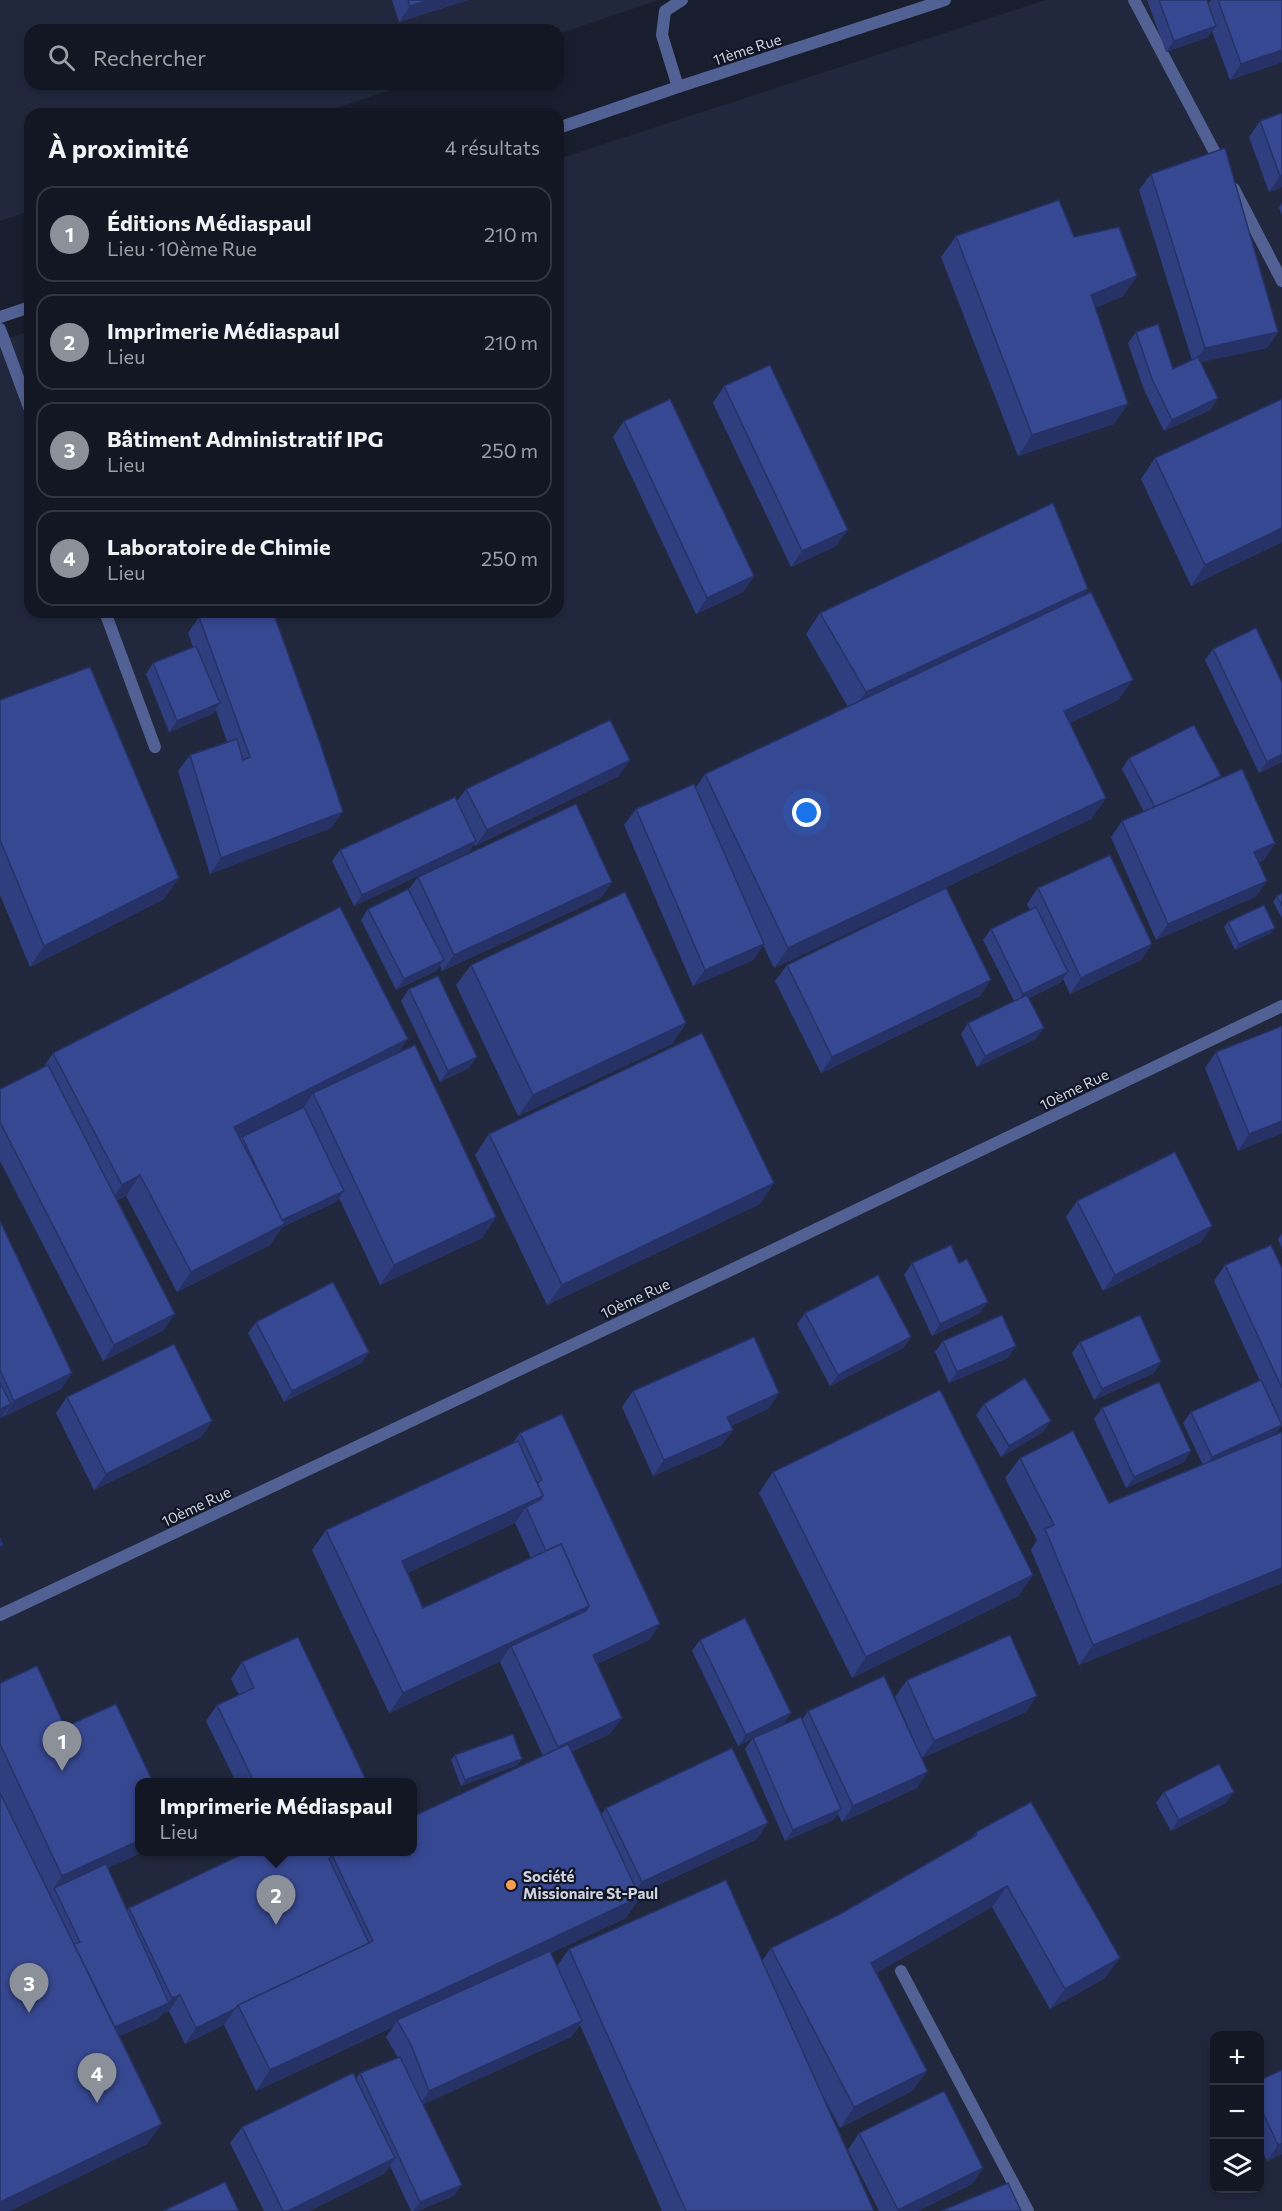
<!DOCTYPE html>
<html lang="fr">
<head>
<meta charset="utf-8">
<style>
  body { margin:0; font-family:Commissioner,sans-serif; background:#202330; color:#f1f3f6 }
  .controls { position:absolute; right:18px; bottom:18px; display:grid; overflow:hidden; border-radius:12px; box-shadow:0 3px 9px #0003 }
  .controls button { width:54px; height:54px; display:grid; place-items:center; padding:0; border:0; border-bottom:2px solid #323541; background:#131623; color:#f1f3f6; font:30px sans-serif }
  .you { position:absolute; left:807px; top:813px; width:21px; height:21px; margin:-15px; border:4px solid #fff; border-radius:50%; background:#1a73e8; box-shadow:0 0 0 9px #1a73e833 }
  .badge { display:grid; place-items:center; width:39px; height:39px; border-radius:50%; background:#8c9099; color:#fff; font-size:20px; font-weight:700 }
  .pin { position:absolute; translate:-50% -50px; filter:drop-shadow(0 2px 3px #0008) }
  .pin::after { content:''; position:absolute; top:32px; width:21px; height:18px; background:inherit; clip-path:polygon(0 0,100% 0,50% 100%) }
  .popup { position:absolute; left:135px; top:1778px; width:282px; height:78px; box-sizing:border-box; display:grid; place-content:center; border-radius:12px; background:#131623; filter:drop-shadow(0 2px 4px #0005); font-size:20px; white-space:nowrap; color:#9d9fa6 }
  .popup b { font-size:22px; color:#f1f3f6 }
  .popup::after { content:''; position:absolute; left:50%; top:100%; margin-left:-12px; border:12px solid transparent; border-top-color:#131623 }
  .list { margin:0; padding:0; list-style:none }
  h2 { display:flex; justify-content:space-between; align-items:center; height:78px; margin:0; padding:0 24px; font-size:26px }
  h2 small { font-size:20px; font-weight:400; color:#9d9fa6 }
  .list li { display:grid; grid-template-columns:39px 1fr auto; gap:18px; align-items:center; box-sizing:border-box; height:96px; margin:0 12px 12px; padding:0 12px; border:2px solid #323541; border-radius:18px }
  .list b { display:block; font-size:22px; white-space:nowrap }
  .list p { margin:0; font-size:20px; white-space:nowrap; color:#9d9fa6 }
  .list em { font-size:20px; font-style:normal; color:#9d9fa6 }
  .icon { flex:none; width:33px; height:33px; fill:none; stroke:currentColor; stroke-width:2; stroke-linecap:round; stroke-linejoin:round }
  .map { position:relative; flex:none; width:1282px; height:2211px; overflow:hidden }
  .search { position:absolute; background:#131623; box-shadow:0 3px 9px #0003; left:24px; top:24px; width:540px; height:66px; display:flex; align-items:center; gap:15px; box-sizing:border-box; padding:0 21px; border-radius:18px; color:#9d9fa6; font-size:22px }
  .panel { position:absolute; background:#131623; box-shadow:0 3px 9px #0003; left:24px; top:108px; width:540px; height:510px; border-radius:18px }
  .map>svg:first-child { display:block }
  .built { fill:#21283d; fill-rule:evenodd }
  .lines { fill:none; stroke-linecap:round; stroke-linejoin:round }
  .lane { stroke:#526193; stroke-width:12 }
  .street { stroke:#526193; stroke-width:12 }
  .wall { fill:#2f3e7e; fill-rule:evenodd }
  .shaded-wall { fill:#263266 }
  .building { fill:#374892; stroke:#263266; stroke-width:1.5 }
  .poi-dot { fill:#f9a04d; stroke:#101525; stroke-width:2 }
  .labels { text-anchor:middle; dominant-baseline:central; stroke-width:4.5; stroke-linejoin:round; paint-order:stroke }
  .street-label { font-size:15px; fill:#cfd3df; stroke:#101525 }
  .poi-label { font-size:15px; font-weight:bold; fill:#cfd3df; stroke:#101525; text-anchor:start }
</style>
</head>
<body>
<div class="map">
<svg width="1282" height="2211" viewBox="0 0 1282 2211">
  <rect width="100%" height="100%" fill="#191e2f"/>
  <g class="built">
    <polygon points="0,0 658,0 558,34 558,30 30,30 30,84 408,84 318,114 30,114 30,211 0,221"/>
    <path d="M1046,0h236v2211h-1282v-1870l30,-10v281h528v-453zM140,1782h272v70h-272zM1214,2036h46v152h-46z"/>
  </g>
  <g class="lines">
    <g class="lane">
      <polyline points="1134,0 1222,166"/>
      <polyline points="678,87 662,35 665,11 682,0"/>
      <polyline points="1234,189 1282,281"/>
      <polyline points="901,1971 1028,2211"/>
    </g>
    <g class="street">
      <polyline points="558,128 678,87 945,0"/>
      <polyline points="0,317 30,307"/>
      <polyline points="0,329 30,410"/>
      <polyline points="105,612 155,747"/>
      <polyline points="0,1615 733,1269 1282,1006"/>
    </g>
  </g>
  <g class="wall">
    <polygon points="392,0 468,0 399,22"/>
    <polygon points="1147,0 1207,0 1208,4 1211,0 1282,0 1282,62 1230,80 1212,31 1208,37 1166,52"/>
    <polygon points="1282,113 1282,187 1269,192 1249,137 1260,121"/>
    <polygon points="1151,174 1278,332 1267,348 1200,362 1218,398 1210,410 1164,431 1144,390 1128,343 1136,332 1173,369 1192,360 1139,190"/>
    <polygon points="1282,203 1282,215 1279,208"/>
    <polygon points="956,236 1074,237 1137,276 1123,296 1095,308 1114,424 1018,456 941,257"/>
    <polygon points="724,386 836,546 791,567 713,403"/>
    <polygon points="624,421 754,576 743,592 696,614 613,437"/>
    <polygon points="1155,458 1282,542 1191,586 1141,479"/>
    <polygon points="1084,596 1118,700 1070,723 1106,798 1091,819 774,968 763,945 753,960 693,986 624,825 636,809 696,787 705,774 848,707 806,634 820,613"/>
    <polygon points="199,617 331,828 210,874 178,771 190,755 227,742 216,710 212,714 169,732 146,674 153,663 193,647 188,633"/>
    <polygon points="1213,649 1282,683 1282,762 1259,773 1205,660"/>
    <polygon points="0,700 164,899 30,967 0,895"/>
    <polygon points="1129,758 1221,776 1218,780 1275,843 1264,860 1258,862 1267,881 1255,897 1156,940 1111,837 1122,821 1144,812 1122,769"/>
    <polygon points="619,776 475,846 474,844 469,852 354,906 332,861 340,850 457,801 466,789"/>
    <polygon points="418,877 612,882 601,898 442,971 440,965 436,971 396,990 361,920 368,909 408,890"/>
    <polygon points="1038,888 1152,944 1141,960 1070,994 1063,979 1060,983 1029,998 1036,1039 977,1067 961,1034 968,1023 1014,1001 983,940 991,929 1030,910 1027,904"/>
    <polygon points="1282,893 1282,918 1273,902 1277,896"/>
    <polygon points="1228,922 1271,933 1235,950 1224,927"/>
    <polygon points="471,965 686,1023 672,1044 518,1116 456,985"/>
    <polygon points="787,965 991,980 980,996 821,1073 775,981"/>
    <polygon points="409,989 469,1068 440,1082 401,1001"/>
    <polygon points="1282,1026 1282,1133 1238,1151 1205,1068 1216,1052"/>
    <path d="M408,1039l-10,14 98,164 -14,21 -102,47 -41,-87 -3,4 -54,25 -12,18 -93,47 -51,-96 -9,4 47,130 -61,31 -103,-200v-72l43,-21 10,-15zM305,1105l-3,3 -60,28z"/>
    <polygon points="489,1134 760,1204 547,1305 475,1155"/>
    <polygon points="1077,1201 1201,1242 1103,1291 1066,1217"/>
    <polygon points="0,1221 72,1373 61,1389 3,1417 2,1416 0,1419"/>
    <polygon points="1282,1233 1282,1249 1278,1239"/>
    <polygon points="912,1263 980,1313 932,1336 904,1275"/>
    <polygon points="1225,1265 1282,1268 1282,1427 1281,1426 1274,1436 1282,1432 1282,1583 1079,1665 1031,1550 1037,1540 1005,1478 1020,1458 1109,1503 1203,1465 1183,1423 1191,1412 1260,1381 1214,1281"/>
    <polygon points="805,1313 911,1337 903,1348 830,1386 797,1324"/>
    <polygon points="256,1322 369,1352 361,1363 284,1402 248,1333"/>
    <polygon points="943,1341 1008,1358 949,1383 935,1352"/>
    <polygon points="1080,1342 1154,1373 1094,1400 1072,1353"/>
    <polygon points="633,1391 779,1393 768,1409 731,1426 733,1430 721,1446 653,1476 622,1407"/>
    <polygon points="67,1397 212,1421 201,1437 94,1490 56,1413"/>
    <polygon points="984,1404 1043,1432 1001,1457 976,1415"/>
    <polygon points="1102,1408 1191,1451 1184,1462 1126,1488 1094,1419"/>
    <path d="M520,1433l140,191 -11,16 -52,24 13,70 -39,18 30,63 5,-7 151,31 -118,55 1,3 -14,21 -75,35 6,13 12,-17 193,12 9,-13 71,-35 130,-75 4,-6 129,146 -55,31 -58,-102 -116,66 51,98 -15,20 -72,37 -19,-36 53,119h-212l-82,-186 -9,12 -148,67 31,92 -37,15h-6l-21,-45 -6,8 -75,37h-45l-34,-68 12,-16 114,-48 4,-6 38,-15 -12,-21 7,-10 -137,64 -32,-66 -39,19 -16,-33 -7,3 -4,5 -39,17 28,108 -147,67v-528l65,44 80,124 -37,17 19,42 2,-2 120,-57h163l131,-95 -43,-94 1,-1 -112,52 -77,-163 14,-20 186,-86zM515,1523l16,35 -108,50 -16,-35z"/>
    <polygon points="773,1472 1033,1575 1018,1596 852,1678 759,1493"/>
    <polygon points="700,1640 784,1724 767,1732 802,1720 808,1711 917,1788 842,1822 838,1814 833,1820 785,1841 745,1749 752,1739 738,1746 692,1651"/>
    <polygon points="242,1662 367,1782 236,1782 206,1721 217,1705 239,1695 231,1679"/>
    <polygon points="907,1680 1026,1712 922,1758 895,1697"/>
    <polygon points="455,1755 518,1765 461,1786 451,1760"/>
    <polygon points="1164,1792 1226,1803 1171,1831 1156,1803"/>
    <polygon points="1260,2080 1282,2154 1267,2161 1260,2145"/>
    <polygon points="859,2133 983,2168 972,2184 918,2211 879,2211 848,2150"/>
  </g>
  <g class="shaded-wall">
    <polygon points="429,0 468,0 399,22 410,6"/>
    <polygon points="1216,26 1208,37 1166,52 1174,41"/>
    <polygon points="1282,50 1282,62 1230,80 1241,64"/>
    <polygon points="1282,175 1282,187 1269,192 1280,176"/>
    <polygon points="1137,276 1123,296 1077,316 1091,295"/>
    <polygon points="1278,332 1267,348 1193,364 1205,348"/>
    <polygon points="1218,398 1210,410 1164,431 1172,420"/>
    <polygon points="1128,404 1114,424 1018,456 1032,435"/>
    <polygon points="1282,528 1282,542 1191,586 1205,565"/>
    <polygon points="848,530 836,546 791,567 802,551"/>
    <polygon points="754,576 743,592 696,614 707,598"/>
    <polygon points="1088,589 1074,610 851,713 866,692"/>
    <polygon points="1133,680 1118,700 1050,732 1064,711"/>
    <polygon points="220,703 212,714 169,732 177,721"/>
    <polygon points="1282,754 1282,762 1259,773 1267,762"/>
    <polygon points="630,760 619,776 475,846 487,830"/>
    <polygon points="1221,776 1213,787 1156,809"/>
    <polygon points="1106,798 1091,819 774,968 788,948"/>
    <polygon points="343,812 331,828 210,874 221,858"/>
    <polygon points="476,841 469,852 354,906 362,895"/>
    <polygon points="1275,843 1264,860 1243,869 1254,852"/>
    <polygon points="179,878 164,899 30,967 44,946"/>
    <polygon points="1267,881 1255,897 1156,940 1168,924"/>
    <polygon points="612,882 601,898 442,971 454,955"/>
    <polygon points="1275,928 1271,933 1235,950 1239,944"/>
    <polygon points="764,944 753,960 693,986 705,970"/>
    <polygon points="1152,944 1141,960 1070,994 1081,978"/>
    <polygon points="444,960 436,971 396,990 404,979"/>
    <polygon points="1068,972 1060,983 1016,1005 1023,994"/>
    <polygon points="991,980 980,996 821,1073 832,1057"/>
    <polygon points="686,1023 672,1044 518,1116 533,1095"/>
    <polygon points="1044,1028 1036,1039 977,1067 985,1056"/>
    <polygon points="408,1039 394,1059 313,1093 305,1105 220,1148 234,1127"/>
    <polygon points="477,1057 469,1068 440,1082 448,1071"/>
    <polygon points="1282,1121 1282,1133 1238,1151 1249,1134"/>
    <polygon points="140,1175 126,1196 108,1205 122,1185"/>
    <polygon points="774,1183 760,1204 547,1305 562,1285"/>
    <polygon points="344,1191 336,1202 282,1227 270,1245 177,1292 191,1272 282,1220"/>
    <polygon points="496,1217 482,1238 380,1285 394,1265"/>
    <polygon points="1212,1226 1201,1242 1103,1291 1115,1275"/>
    <polygon points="988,1302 980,1313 932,1336 940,1324"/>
    <polygon points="175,1314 164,1330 103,1361 114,1345"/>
    <polygon points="911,1337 903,1348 830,1386 838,1375"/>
    <polygon points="1016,1346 1008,1358 949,1383 957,1372"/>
    <polygon points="369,1352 361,1363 284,1402 292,1391"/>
    <polygon points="1161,1362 1154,1373 1094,1400 1102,1389"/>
    <polygon points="72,1373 61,1389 3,1417 14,1401"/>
    <polygon points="779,1393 768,1409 715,1433 727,1417"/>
    <polygon points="11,1404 0,1419 0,1409"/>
    <polygon points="212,1421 201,1437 94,1490 106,1474"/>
    <polygon points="1051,1421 1043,1432 1001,1457 1009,1446"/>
    <polygon points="1282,1425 1274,1436 1204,1468 1212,1457"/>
    <polygon points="733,1430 721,1446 653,1476 664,1460"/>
    <polygon points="1191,1451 1184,1462 1126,1488 1134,1477"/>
    <polygon points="543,1496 530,1515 526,1507 515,1523 387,1582 402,1561"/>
    <polygon points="1282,1568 1282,1583 1079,1665 1093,1645"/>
    <polygon points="1033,1575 1018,1596 852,1678 866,1657"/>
    <polygon points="589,1606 575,1627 511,1646 501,1661 389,1713 403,1693"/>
    <polygon points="660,1624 649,1640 581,1671 593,1655"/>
    <polygon points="1037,1696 1026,1712 922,1758 934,1741"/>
    <polygon points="791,1713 784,1724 738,1746 746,1735"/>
    <polygon points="622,1718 610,1734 547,1763 558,1747"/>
    <polygon points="522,1759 518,1765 461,1786 465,1780"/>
    <polygon points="928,1772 917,1788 842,1822 853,1806"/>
    <polygon points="1234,1792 1226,1803 1171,1831 1179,1820"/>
    <polygon points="841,1809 833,1820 785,1841 793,1830"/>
    <polygon points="768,1823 757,1839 630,1898 642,1882"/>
    <polygon points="140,1840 140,1851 145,1851 56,1892 54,1888 48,1896 62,1876"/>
    <polygon points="1007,1886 992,1907 857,1984 871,1963"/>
    <polygon points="640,1897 626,1918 399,2024 397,2020 393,2027 256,2091 270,2070"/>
    <polygon points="1120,1958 1105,1978 1050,2009 1065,1989"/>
    <polygon points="180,1995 169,2011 162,2014 158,2019 101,2045 112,2029 168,2003 172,1998"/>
    <polygon points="235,2009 224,2025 185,2044 196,2028"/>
    <polygon points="582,2021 571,2037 418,2107 429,2091"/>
    <polygon points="927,2071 912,2091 840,2128 854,2107"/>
    <polygon points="162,2124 147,2144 10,2211 0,2211 0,2202"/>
    <polygon points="1282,2143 1282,2154 1267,2161 1278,2145"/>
    <polygon points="395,2158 384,2174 309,2211 288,2211"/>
    <polygon points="983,2168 972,2184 918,2211 897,2211"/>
    <polygon points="462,2185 454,2196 417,2211 413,2211 420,2202"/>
  </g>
  <g class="building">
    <polygon points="408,0 429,0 410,6"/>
    <polygon points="1159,0 1207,0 1216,26 1174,41"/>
    <polygon points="1218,0 1282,0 1282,50 1241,64"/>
    <polygon points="1282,113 1282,175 1280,176 1260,121"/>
    <polygon points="1225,148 1278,332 1205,348 1151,174"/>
    <polygon points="1059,200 1074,237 1119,227 1137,276 1091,295 1128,404 1032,435 956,236"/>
    <polygon points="1158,324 1173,369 1198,357 1218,398 1172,420 1152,379 1136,332"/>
    <polygon points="770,365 848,530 802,551 724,386"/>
    <polygon points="670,399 754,576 707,598 624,421"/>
    <polygon points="1282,399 1282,528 1205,565 1155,458"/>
    <polygon points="1053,503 1088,589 866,692 820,613"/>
    <polygon points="1091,592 1133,680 1064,711 1106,798 788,948 705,774"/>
    <polygon points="212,612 273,612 317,734 343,812 221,858 190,755 237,739 243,760 250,757 199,617"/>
    <polygon points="1256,628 1282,683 1282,754 1267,762 1213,649"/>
    <polygon points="196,646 220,703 177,721 153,663"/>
    <polygon points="90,667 179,878 44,946 0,840 0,700"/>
    <polygon points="610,720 630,760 487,830 466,789"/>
    <polygon points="1194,725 1221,776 1186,794 1155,807 1129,758"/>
    <polygon points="1242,769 1275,843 1254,852 1267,881 1168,924 1122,821"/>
    <polygon points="694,784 764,944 705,970 636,809"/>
    <polygon points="455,797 476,841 362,895 340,850"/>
    <polygon points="576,804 612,882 454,955 418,877"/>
    <polygon points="1110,855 1152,944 1081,978 1038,888"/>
    <polygon points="946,888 991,980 832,1057 787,965"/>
    <polygon points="408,889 444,960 404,979 368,909"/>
    <polygon points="625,892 686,1023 533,1095 471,965"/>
    <polygon points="1282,893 1282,906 1277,896"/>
    <polygon points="1264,905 1275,928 1239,944 1228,922"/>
    <polygon points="340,907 408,1039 234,1127 285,1224 191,1272 140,1175 122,1185 53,1053"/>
    <polygon points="1036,907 1068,972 1023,994 991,929"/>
    <polygon points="438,976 477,1057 448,1071 409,989"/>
    <polygon points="1027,995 1044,1028 985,1056 968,1023"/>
    <polygon points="1282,1026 1282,1121 1249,1134 1216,1052"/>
    <polygon points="702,1033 774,1183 562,1285 489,1134"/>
    <polygon points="415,1045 496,1217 394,1265 313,1093"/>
    <polygon points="48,1065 175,1314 114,1345 0,1122 0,1089"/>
    <polygon points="304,1107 344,1191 282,1220 242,1137"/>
    <polygon points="1175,1152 1212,1226 1115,1275 1077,1201"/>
    <polygon points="0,1221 72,1373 14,1401 0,1370"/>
    <polygon points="951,1245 959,1263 967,1259 988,1302 940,1324 912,1263"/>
    <polygon points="1271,1245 1282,1268 1282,1388 1225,1265"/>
    <polygon points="878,1275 911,1337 838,1375 805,1313"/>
    <polygon points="333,1282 369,1352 292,1391 256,1322"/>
    <polygon points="1002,1315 1016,1346 957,1372 943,1341"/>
    <polygon points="1140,1315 1161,1362 1102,1389 1080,1342"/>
    <polygon points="754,1337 779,1393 727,1417 733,1430 664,1460 633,1391"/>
    <polygon points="174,1344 212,1421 106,1474 67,1397"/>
    <polygon points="1025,1378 1051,1421 1009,1446 984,1404"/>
    <polygon points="1261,1380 1282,1425 1212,1457 1191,1412"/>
    <polygon points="1159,1382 1191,1451 1134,1477 1102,1408"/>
    <polygon points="0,1383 11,1404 0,1409"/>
    <polygon points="940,1390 1033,1575 866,1657 773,1472"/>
    <polygon points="562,1414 660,1624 593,1655 622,1718 558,1747 511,1646 586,1611 589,1606 561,1544 546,1551 526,1507 540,1500 543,1496 537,1483 542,1480 520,1433"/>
    <polygon points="1073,1431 1109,1503 1282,1432 1282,1568 1093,1645 1045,1529 1054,1525 1020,1458"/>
    <polygon points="518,1441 543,1496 402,1561 423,1608 561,1544 589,1606 403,1693 326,1530"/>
    <polygon points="0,1538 3,1545 0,1546"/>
    <polygon points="745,1618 791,1713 746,1735 700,1640"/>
    <polygon points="1010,1635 1037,1696 934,1741 907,1680"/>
    <polygon points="298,1637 367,1782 254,1782 217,1705 254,1688 242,1662"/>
    <polygon points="37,1666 65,1727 116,1704 153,1782 140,1782 140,1840 62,1876 0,1744 0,1683"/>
    <polygon points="884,1676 928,1772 853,1806 808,1711"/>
    <polygon points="801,1717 841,1809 793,1830 753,1738"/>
    <polygon points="513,1734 522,1759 465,1780 455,1755"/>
    <polygon points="568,1744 640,1897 270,2070 238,2005 373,1941 332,1855 339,1851 412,1851 412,1817"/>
    <polygon points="732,1748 768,1823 642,1882 606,1808"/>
    <polygon points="1219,1764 1234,1792 1179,1820 1164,1792"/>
    <polygon points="0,1793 162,2124 0,2202"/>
    <polygon points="1031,1802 1120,1958 1065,1989 1007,1886 871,1963 927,2071 854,2107 771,1948 842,1913 977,1835 976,1832"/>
    <polygon points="249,1851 339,1851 332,1855 329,1859 369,1943 238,2005 235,2009 196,2028 180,1995 172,1998 129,1908"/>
    <polygon points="106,1864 169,2003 115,2027 74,1944 80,1942 54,1888"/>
    <polygon points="726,1880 874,2211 686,2211 569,1949"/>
    <polygon points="550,1951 582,2021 429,2091 412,2047 397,2020"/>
    <polygon points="400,2057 462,2185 420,2202 360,2073"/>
    <polygon points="1282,2070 1282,2143 1278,2145 1260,2106 1260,2080"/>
    <polygon points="353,2073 395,2158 288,2211 283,2211 242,2127"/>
    <polygon points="944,2091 983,2168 898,2210 859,2133"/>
    <polygon points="225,2182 239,2211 163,2211"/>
    <polygon points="1008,2183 1021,2211 941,2211"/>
  </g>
  <circle class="poi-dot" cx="511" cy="1885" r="6"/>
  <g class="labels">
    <g class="street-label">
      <text transform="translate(747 49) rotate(-18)">11ème Rue</text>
      <text transform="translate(1074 1089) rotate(-26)">10ème Rue</text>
      <text transform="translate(635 1298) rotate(-25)">10ème Rue</text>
      <text transform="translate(196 1506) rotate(-25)">10ème Rue</text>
    </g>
    <g class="poi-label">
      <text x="523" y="1876">Société<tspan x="523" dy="17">Missionaire St-Paul</tspan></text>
    </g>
  </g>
</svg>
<div class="controls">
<button>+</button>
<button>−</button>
<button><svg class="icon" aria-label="layers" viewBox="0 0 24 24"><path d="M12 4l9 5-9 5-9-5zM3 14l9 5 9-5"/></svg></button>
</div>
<div class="you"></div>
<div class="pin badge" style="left:62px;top:1771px">1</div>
<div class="pin badge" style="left:276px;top:1925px">2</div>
<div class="popup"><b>Imprimerie Médiaspaul</b>Lieu</div>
<div class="pin badge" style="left:29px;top:2013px">3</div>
<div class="pin badge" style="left:97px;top:2103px">4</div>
<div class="search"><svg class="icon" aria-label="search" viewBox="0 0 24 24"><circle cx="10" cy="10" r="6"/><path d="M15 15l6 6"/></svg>Rechercher</div>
<section class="panel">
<h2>À proximité<small>4 résultats</small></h2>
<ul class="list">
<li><span class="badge">1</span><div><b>Éditions Médiaspaul</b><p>Lieu · 10ème Rue</p></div><em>210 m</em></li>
<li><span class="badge">2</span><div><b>Imprimerie Médiaspaul</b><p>Lieu</p></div><em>210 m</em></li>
<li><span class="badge">3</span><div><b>Bâtiment Administratif IPG</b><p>Lieu</p></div><em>250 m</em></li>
<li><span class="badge">4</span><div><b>Laboratoire de Chimie</b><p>Lieu</p></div><em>250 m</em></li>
</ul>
</section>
</div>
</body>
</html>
